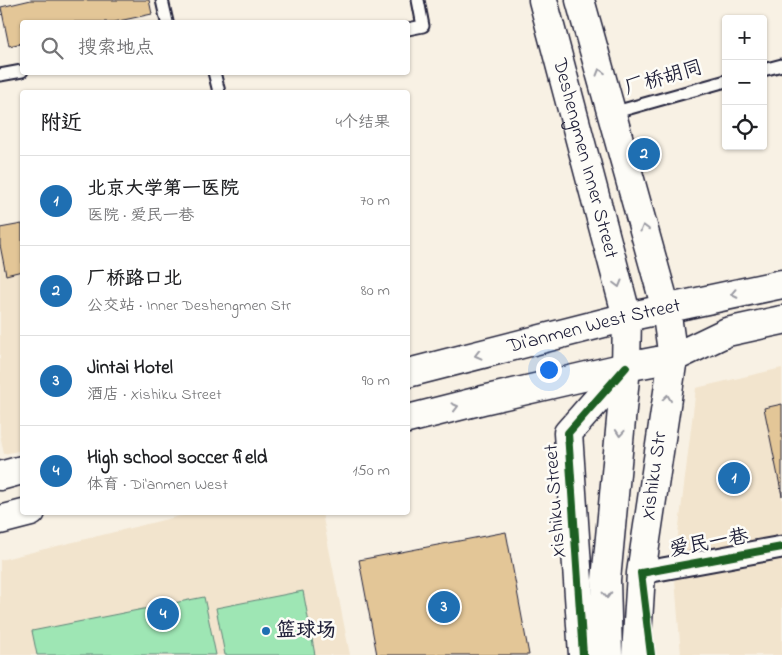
<!DOCTYPE html>
<html lang="zh">
<head>
<meta charset="utf-8">
<style>
  body { margin:0; font-family:"Indie Flower","LXGW WenKai TC",sans-serif; background:#f2f2f2; color:#202124 }
  .controls { position:absolute; right:15px; top:15px; display:grid; overflow:hidden; border-radius:5px; box-shadow:0 1px 4px #0004 }
  .controls button { width:45px; height:45px; display:grid; place-items:center; padding:0; border:0; border-bottom:1px solid #e0e0e0; background:#fff; color:#202124; font:25px sans-serif }
  .you { position:absolute; left:548px; top:369px; width:18px; height:18px; margin:-12px; border:4px solid #fff; border-radius:50%; background:#1a73e8; box-shadow:0 0 0 8px #1a73e833 }
  .badge { display:grid; place-items:center; width:32px; height:32px; border-radius:50%; background:#1f6fb2; color:#fff; font-size:16px; font-weight:700 }
  .pin { position:absolute; translate:-50% -50%; border:2px solid #fff; box-shadow:0 1px 5px #0006 }
  .list { margin:0; padding:0; list-style:none }
  h2 { display:flex; justify-content:space-between; align-items:center; height:65px; margin:0; padding:0 20px; font-size:21px }
  h2 small { font-size:16px; font-weight:400; color:#757577 }
  .list li { display:grid; grid-template-columns:32px 1fr auto; gap:15px; align-items:center; box-sizing:border-box; height:90px; padding:0 20px; border-top:1px solid #e0e0e0 }
  .list b { display:block; font-size:19px; white-space:nowrap }
  .list p { margin:0; font-size:16px; white-space:nowrap; color:#757577 }
  .list em { font-size:16px; font-style:normal; color:#757577 }
  .icon { flex:none; width:28px; height:28px; fill:none; stroke:currentColor; stroke-width:2; stroke-linecap:round; stroke-linejoin:round }
  .map { position:relative; flex:none; width:782px; height:655px; overflow:hidden }
  .search { position:absolute; background:#fff; box-shadow:0 1px 4px #0004; left:20px; top:20px; width:390px; height:55px; display:flex; align-items:center; gap:12px; box-sizing:border-box; padding:0 18px; border-radius:5px; color:#757577; font-size:19px }
  .panel { position:absolute; background:#fff; box-shadow:0 1px 4px #0004; left:20px; top:90px; width:390px; height:425px; border-radius:5px }
  .map>svg:first-child { display:block }
  .built { fill:#f2e4cd }
  .green { fill:#9ee6b4; stroke:#608478 }
  .building { fill:#e3c697; stroke:#22223b }
  .lines { fill:none; stroke-linecap:round; stroke-linejoin:round }
  .service-casing { stroke:#22223b; stroke-width:15 }
  .minor-casing { stroke:#22223b; stroke-width:25 }
  .tertiary-casing { stroke:#22223b; stroke-width:31 }
  .secondary-casing { stroke:#22223b; stroke-width:31 }
  .primary-casing { stroke:#22223b; stroke-width:31 }
  .service { stroke:#fdfcf7; stroke-width:11 }
  .minor { stroke:#fdfcf7; stroke-width:21 }
  .tertiary { stroke:#fdfcf7; stroke-width:28 }
  .secondary { stroke:#fdfcf7; stroke-width:28 }
  .primary { stroke:#fdfcf7; stroke-width:28 }
  .cycleway-casing { stroke:#fdfcf7; stroke-width:11 }
  .cycleway { stroke:#1b5e20; stroke-width:8 }
  .oneway { stroke:#9a9aa2 }
  .poi-dot { fill:#1f6fb2; stroke:#fdfcf7; stroke-width:2 }
  .labels { text-anchor:middle; dominant-baseline:central; stroke-width:5; stroke-linejoin:round; paint-order:stroke }
  .street-label { font-size:20px; fill:#22223b; stroke:#fdfcf7 }
  .poi-label { font-size:20px; font-weight:bold; fill:#22223b; stroke:#fdfcf7; text-anchor:start }
</style>
</head>
<body>
<div class="map">
<svg width="782" height="655" viewBox="0 0 782 655">
  <rect width="100%" height="100%" fill="#f8f1e4"/>
  <filter id="ink" filterUnits="userSpaceOnUse"><feTurbulence type="fractalNoise" baseFrequency=".02" numOctaves="2"/><feDisplacementMap in="SourceGraphic" scale="10" xChannelSelector="R" yChannelSelector="G"/><feConvolveMatrix kernelMatrix="1 2 1 2 8 2 1 2 1" color-interpolation-filters="sRGB"/></filter>
  <g filter="url(#ink)">
    <g class="built">
      <polygon points="22,223 22,450 4,454 0,434 0,228"/>
      <polygon points="782,368 782,655 681,655 674,567 696,388"/>
      <polygon points="192,513 322,513 350,655 0,655 0,560"/>
    </g>
    <g class="green">
      <polygon points="303,591 315,655 225,655 216,608"/>
      <polygon points="204,597 216,655 37,655 32,631"/>
    </g>
    <g class="building">
      <polygon points="31,0 149,0 152,14 114,22 22,22 22,43 9,46 1,7"/>
      <polygon points="22,224 22,271 6,275 0,245 0,228"/>
      <polygon points="782,404 782,496 764,408"/>
      <polygon points="506,532 529,655 377,655 359,560"/>
    </g>
    <g class="lines">
      <g class="service-casing">
        <g id="service">
          <polyline points="162,0 167,22"/>
          <polyline points="408,29 423,26 418,0"/>
          <polyline points="763,70 782,65"/>
          <polyline points="214,72 219,92"/>
          <polyline points="0,75 22,71"/>
          <polyline points="612,113 726,81"/>
        </g>
      </g>
      <g class="minor-casing">
        <polyline id="minor" points="641,573 782,547"/>
      </g>
      <g class="tertiary-casing">
        <polyline id="tertiary" points="583,655 568,433 626,367"/>
      </g>
      <g class="secondary-casing">
        <g id="secondary">
          <path id="s1" d="M543,0l84,317 -1,50 -20,213 2,75"/>
          <polyline points="580,0 666,309 673,358 641,573 636,655"/>
        </g>
      </g>
      <g class="primary-casing">
        <g id="primary">
          <path id="s2" d="M408,373l219,-56 155,-33"/>
          <polyline points="408,419 483,400 626,367 673,358 727,332 782,320"/>
          <polyline points="0,476 22,470"/>
          <polyline points="0,520 31,512"/>
        </g>
      </g>
      <use href="#service" class="service"/>
      <use href="#minor" class="minor"/>
      <use href="#tertiary" class="tertiary"/>
      <use href="#secondary" class="secondary"/>
      <use href="#primary" class="primary"/>
      <g class="cycleway-casing">
        <g id="cycleway">
          <polyline points="583,655 568,433 626,367"/>
          <polyline points="651,655 641,573 782,547"/>
        </g>
      </g>
      <use href="#cycleway" class="cycleway"/>
    </g>
    <defs><path id="oneway-chevron" d="M-2-3.5L2.5 0L-2 3.5" fill="none" stroke-width="1.6" stroke-linecap="round" stroke-linejoin="round" transform="scale(1.25)"/></defs>
    <g class="oneway">
      <use href="#oneway-chevron" transform="translate(600 72) rotate(-106)"/>
      <use href="#oneway-chevron" transform="translate(644 228) rotate(-105)"/>
      <use href="#oneway-chevron" transform="translate(618 284) rotate(75)"/>
      <use href="#oneway-chevron" transform="translate(734 294) rotate(168)"/>
      <use href="#oneway-chevron" transform="translate(478 355) rotate(166)"/>
      <use href="#oneway-chevron" transform="translate(667 398) rotate(-82)"/>
      <use href="#oneway-chevron" transform="translate(455 407) rotate(-14)"/>
      <use href="#oneway-chevron" transform="translate(620 433) rotate(95)"/>
      <use href="#oneway-chevron" transform="translate(607 595) rotate(89)"/>
    </g>
  </g>
  <circle class="poi-dot" cx="266" cy="631" r="5"/>
  <g class="labels">
    <g class="street-label">
      <text transform="translate(664 79) rotate(-16)">厂桥胡同</text>
      <text stroke="none"><textPath href="#s1" startOffset="164">Deshengmen Inner Street</textPath></text>
      <text stroke="none"><textPath href="#s2" startOffset="192">Di'anmen West Street</textPath></text>
      <text transform="translate(655 476) rotate(-82)">Xishiku Str</text>
      <text transform="translate(556 501) rotate(-94)">Xishiku Street</text>
      <text transform="translate(709 544) rotate(-10)">爱民一巷</text>
    </g>
    <g class="poi-label">
      <text x="276" y="631">篮球场</text>
    </g>
  </g>
</svg>
<div class="controls">
<button>+</button>
<button>−</button>
<button><svg class="icon" aria-label="locate" viewBox="0 0 24 24"><circle cx="12" cy="12" r="6"/><path d="M12 2v4M12 18v4M2 12h4M18 12h4"/></svg></button>
</div>
<div class="you"></div>
<div class="pin badge" style="left:734px;top:478px">1</div>
<div class="pin badge" style="left:644px;top:154px">2</div>
<div class="pin badge" style="left:444px;top:607px">3</div>
<div class="pin badge" style="left:163px;top:614px">4</div>
<div class="search"><svg class="icon" aria-label="search" viewBox="0 0 24 24"><circle cx="10" cy="10" r="6"/><path d="M15 15l6 6"/></svg>搜索地点</div>
<section class="panel">
<h2>附近<small>4个结果</small></h2>
<ul class="list">
<li><span class="badge">1</span><div><b>北京大学第一医院</b><p>医院 · 爱民一巷</p></div><em>70 m</em></li>
<li><span class="badge">2</span><div><b>厂桥路口北</b><p>公交站 · Inner Deshengmen Str</p></div><em>80 m</em></li>
<li><span class="badge">3</span><div><b>Jintai Hotel</b><p>酒店 · Xishiku Street</p></div><em>90 m</em></li>
<li><span class="badge">4</span><div><b>High school soccer field</b><p>体育 · Di'anmen West</p></div><em>150 m</em></li>
</ul>
</section>
</div>
</body>
</html>
